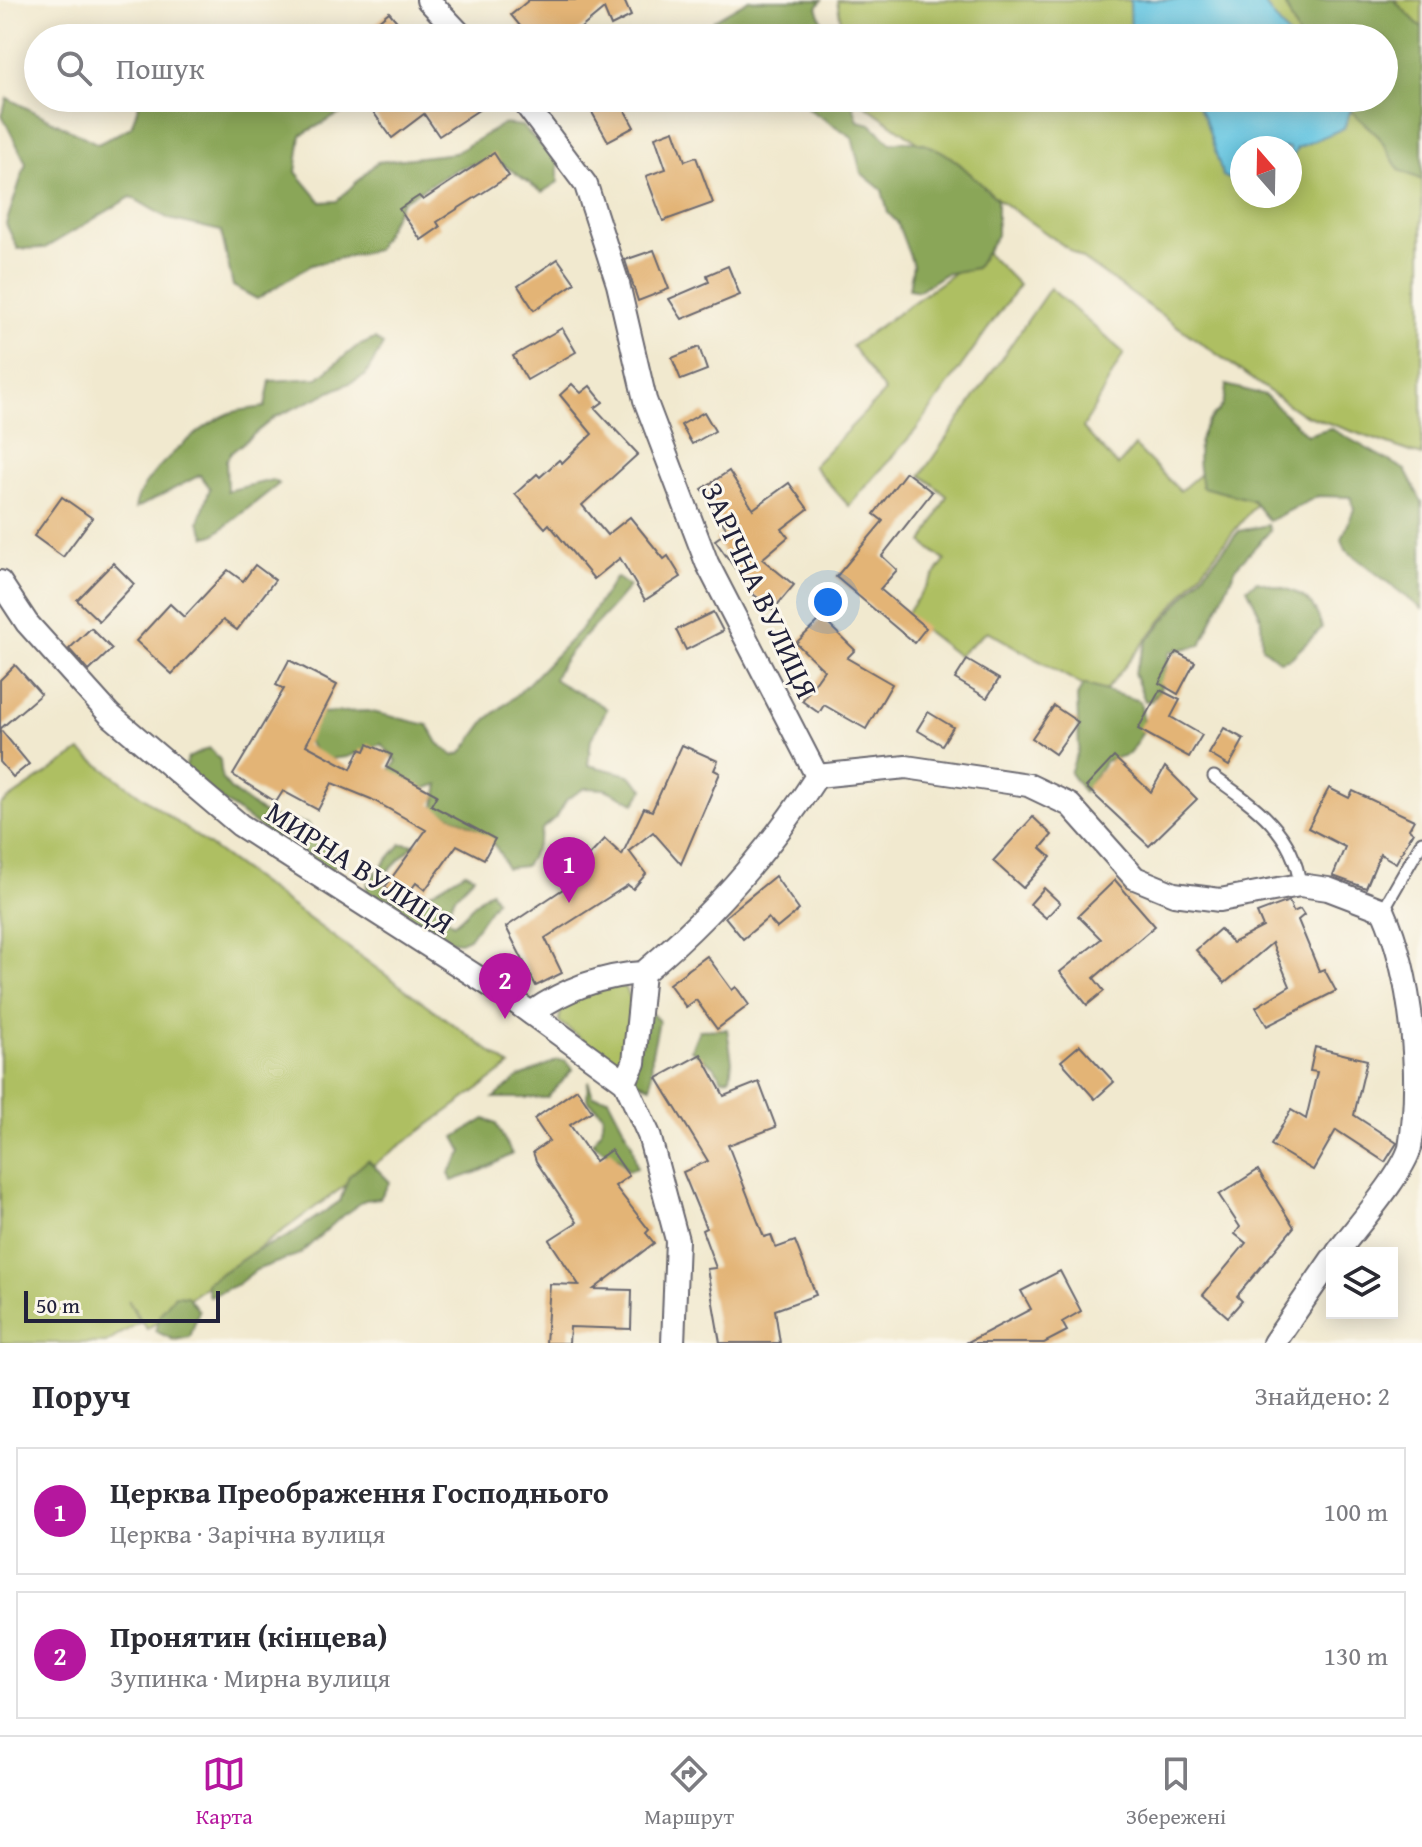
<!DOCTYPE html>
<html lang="uk">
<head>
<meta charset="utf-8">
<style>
  body { margin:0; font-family:"Gentium Book Plus",serif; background:#f7f7f7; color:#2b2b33 }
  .controls { position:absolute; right:24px; bottom:24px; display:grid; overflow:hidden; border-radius:0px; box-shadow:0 4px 20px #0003 }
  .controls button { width:72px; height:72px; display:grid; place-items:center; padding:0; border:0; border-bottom:2px solid #e1e1e2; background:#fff; color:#2b2b33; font:40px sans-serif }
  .compass { position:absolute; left:1230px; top:136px; width:72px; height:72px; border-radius:50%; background:#fff; box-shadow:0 4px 20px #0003; rotate:340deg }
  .scale { position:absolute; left:24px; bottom:20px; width:196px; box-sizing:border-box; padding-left:8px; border:4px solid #22223b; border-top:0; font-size:22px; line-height:28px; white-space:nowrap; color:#22223b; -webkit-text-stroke:6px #fbf7ec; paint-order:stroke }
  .you { position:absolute; left:828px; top:602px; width:28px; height:28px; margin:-20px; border:6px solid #fff; border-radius:50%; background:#1a73e8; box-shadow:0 0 0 12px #1a73e833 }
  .badge { display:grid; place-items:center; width:52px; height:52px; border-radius:50%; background:#b5179e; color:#fff; font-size:26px; font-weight:700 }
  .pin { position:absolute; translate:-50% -66px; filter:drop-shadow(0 2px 4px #0008) }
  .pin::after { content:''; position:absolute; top:42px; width:28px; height:24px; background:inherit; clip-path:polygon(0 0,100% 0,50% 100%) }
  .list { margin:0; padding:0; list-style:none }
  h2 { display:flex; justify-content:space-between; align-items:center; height:104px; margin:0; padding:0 32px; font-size:34px }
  h2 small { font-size:26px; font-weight:400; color:#7c7c81 }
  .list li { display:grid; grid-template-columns:52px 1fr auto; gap:24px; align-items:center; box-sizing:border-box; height:128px; margin:0 16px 16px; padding:0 16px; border:2px solid #e1e1e2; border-radius:0px }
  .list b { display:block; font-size:30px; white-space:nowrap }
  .list p { margin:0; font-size:26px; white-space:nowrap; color:#7c7c81 }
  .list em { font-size:26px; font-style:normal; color:#7c7c81 }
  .icon { flex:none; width:44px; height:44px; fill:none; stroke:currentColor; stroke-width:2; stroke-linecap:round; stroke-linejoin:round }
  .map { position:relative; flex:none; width:1422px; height:1343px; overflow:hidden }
  .search { position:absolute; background:#fff; box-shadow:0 4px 20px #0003; left:24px; right:24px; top:24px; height:88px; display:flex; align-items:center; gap:20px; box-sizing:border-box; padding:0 28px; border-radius:44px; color:#7c7c81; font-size:30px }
  .sheet { height:392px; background:#fff }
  nav { display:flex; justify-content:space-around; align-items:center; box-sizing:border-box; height:112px; border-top:2px solid #e1e1e2; background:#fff; font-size:22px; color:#7c7c81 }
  nav a { display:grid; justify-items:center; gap:4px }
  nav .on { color:#b5179e }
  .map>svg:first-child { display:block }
  .green { fill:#aebf62; stroke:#68704e; stroke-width:2; fill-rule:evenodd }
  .forest { fill:#8aa658; stroke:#56644a; stroke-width:2 }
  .water { fill:#63c5e1; stroke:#42748e; stroke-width:2 }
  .building { fill:#e3b476 }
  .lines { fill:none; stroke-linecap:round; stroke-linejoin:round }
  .service-casing { stroke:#6a686f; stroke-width:15 }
  .minor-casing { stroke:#6a686f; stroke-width:26 }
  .service { stroke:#fff; stroke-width:11 }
  .minor { stroke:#fff; stroke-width:22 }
  .labels { text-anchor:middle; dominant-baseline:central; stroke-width:6; stroke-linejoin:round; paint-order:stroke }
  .street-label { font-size:30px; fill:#22223b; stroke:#fbf7ec }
</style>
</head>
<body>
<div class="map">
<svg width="1422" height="1343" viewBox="0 0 1422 1343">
  <rect width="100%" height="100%" fill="#fbf7ec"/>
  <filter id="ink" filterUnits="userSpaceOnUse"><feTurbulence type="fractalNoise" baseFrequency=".0125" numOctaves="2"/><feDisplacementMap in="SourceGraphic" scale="16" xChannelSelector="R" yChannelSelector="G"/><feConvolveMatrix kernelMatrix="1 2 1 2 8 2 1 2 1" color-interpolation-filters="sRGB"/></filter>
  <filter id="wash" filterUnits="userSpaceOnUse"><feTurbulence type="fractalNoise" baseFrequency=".006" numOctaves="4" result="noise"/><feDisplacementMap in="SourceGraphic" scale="32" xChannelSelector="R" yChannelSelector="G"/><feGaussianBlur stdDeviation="1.8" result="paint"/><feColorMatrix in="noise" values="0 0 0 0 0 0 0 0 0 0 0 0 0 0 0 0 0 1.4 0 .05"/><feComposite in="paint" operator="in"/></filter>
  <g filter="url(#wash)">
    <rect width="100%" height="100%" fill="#f1e9cf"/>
    <g class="green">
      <path d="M837,0h585v456l-122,-43 -445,-315h529v-60h-540zM1242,148h48v48h-48z"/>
      <polygon points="985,251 1019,285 916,430 849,506 813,466 885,392 852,346"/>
      <polygon points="1050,288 1124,353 1083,428 1118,466 1135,446 1180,491 1208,467 1256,504 1101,696 987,631 958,656 905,615 945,561 923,543 947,496 921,475"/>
      <polygon points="80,751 510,1066 147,1329 128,1300 140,1322 106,1343 0,1343 0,805"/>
      <path d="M611,987h13l7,11 -9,65 -10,-2 -53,-39c0,-24 33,-28 52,-35z"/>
    </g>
    <g class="forest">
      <polygon points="749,0 822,0 817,7 826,33 824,38 785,38 774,34 763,38 708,38 714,20"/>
      <polygon points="1283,0 1394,0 1422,28 1422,180 1399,170 1379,137 1337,98 1384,98 1384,38 1299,38"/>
      <polygon points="7,98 98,144 131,127 141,98 369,98 301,135 296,172 321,202 337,201 377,162 455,153 503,124 522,126 558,163 558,182 542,192 494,158 459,168 402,201 376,250 311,265 257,299 233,286 221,231 169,219 131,197 45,248 18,249 6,224 26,163 2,115"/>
      <path d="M807,98h44l7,23 13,3 20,19c47,-10 74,27 106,56v36l-21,33 -31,6 -27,17 -9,-2 4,-24 -16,-43 -9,-9 -6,-23 -21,-17 -9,-36 -45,-29z"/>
      <path d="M375,339l8,6 -18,31 -90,41 -43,35 -6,8 1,31 45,-11 7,4 -65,51 -8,2 -7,-15 11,-34 -10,-13 -65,34c2,-31 65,-83 93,-95 10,-5 25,-5 37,-7l5,-26 48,-3 38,-31z"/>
      <path d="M1226,385l39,10 42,40 23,-7 75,42 17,32v107l-76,-59 -4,-11 12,-30 -3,-12 -33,-1 -49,25 -17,-21 -50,-13c-4,-19 -7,-40 2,-58 11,-22 20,-12 22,-44z"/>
      <polygon points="1268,525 1270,531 1236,567 1201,645 1170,652 1160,690 1151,701 1145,701 1134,673 1147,641 1239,531"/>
      <path d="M616,577l13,9c-22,32 -62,60 -75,93 18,13 36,17 53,30l-16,30 -3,26 41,10 15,14 -9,14 -30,-14 -20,-1 -18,11 -10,17 -15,13 -6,19 -11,18 -19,2c-9,-33 -42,-48 -72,-59l5,-25 -27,9 -27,-17 12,-15 -16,-17 -34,13 -25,3 -15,-19 9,-28 52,-2 60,14 10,18 16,13 8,-3 24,-33 33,-27 63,-65z"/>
      <path d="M1257,581c34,10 55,9 65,47l-31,30 -11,3 -18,-14 -1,-30 -14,-29z"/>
      <polygon points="1083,684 1140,701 1145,729 1129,754 1106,761 1084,792 1070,773 1079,748 1077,697"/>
      <polygon points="209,748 220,760 222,779 231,790 269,817 309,824 311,834 339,860 331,871 314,865 183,773 188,758"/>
      <path d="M401,844h14l-32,32 3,19 26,9 53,-32 9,4 -20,22 -8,19 7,7c15,-10 23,-26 38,-33l5,9 -27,38 -9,4 -20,-2 -33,-23 -5,-10 -36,-8 2,-17z"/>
      <polygon points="652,1014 659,1021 652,1053 651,1086 634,1080 635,1015"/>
      <polygon points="727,1029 732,1061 730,1078 722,1079 714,1066 691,1050 699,1030"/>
      <polygon points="557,1060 566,1061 573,1069 547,1098 494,1098 518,1078"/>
      <polygon points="588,1081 593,1096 608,1098 632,1144 637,1168 628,1171 620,1160 592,1143 601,1131 603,1114 587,1099"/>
      <polygon points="485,1119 496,1124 512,1154 483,1170 452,1181 449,1173 463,1152 455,1137"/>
      <polygon points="368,1160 390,1182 380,1198 365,1200 342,1216 300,1254 256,1270 238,1284 209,1297 206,1283 257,1250 287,1237 340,1201 349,1176"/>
      <polygon points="175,1295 187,1296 199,1311 190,1337 174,1340 155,1331 161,1313"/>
    </g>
    <g class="water">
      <polygon points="1130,0 1261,0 1290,38 1131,38"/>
      <polygon points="1193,98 1348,98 1353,104 1344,128 1297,148 1290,163 1290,148 1242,148 1242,185 1223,176 1205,119"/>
    </g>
    <g id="blocks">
      <g class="building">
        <polygon points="529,0 624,0 631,16 611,26 604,9 569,38 530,38 511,15"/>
        <polygon points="389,12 411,38 358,38"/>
        <polygon points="363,98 497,98 439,136 424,114 392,138"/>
        <polygon points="584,98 618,98 634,127 608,141"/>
        <polygon points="674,130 685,161 696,157 713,203 663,221 646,176 666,169 655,137"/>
        <polygon points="494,153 509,176 437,222 440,227 421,240 399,209 419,196 423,200"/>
        <polygon points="654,250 669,289 638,301 625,260"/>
        <polygon points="558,259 575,283 534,310 518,286"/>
        <polygon points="728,266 740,295 682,319 669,299 709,282 707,275"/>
        <polygon points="562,328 576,352 527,380 513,356"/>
        <polygon points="699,347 707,370 681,380 672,358"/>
        <polygon points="572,384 581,393 590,386 603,402 595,408 638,454 582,505 607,535 630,517 664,559 668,556 681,577 645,600 620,558 594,579 549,524 545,528 515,494 537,474 540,477 559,460 562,463 592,434 560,395"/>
        <polygon points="704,412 715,431 692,444 681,425"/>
        <polygon points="729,471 753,509 789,483 808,509 782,529 788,537 762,559 794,585 773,610 753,594 715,540 728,531 702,489"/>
        <polygon points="906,472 932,492 882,556 897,570 880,589 926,628 914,643 836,577 883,521 874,514"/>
        <polygon points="62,497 92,518 63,557 34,536"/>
        <polygon points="113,563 134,584 99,621 77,600"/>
        <polygon points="255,565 275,580 237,630 223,620 172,674 136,641 170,604 184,617 228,570 243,581"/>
        <polygon points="713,612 723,631 686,650 676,630"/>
        <polygon points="822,618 855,650 847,658 892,684 866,729 824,705 819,713 802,701 824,670 796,643"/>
        <polygon points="91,628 112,649 89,671 69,649"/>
        <polygon points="1176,652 1195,662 1178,694 1159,683"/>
        <polygon points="289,660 337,685 306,745 351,769 360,749 365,751 368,744 392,755 386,767 437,795 431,805 495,839 484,859 457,845 425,890 416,883 404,899 385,887 426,830 371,799 332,783 318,810 283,791 276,802 233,775 284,689 276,685"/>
        <polygon points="967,660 999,679 987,698 955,679"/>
        <polygon points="15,665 41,694 0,729 0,680"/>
        <polygon points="1160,690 1180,700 1171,717 1202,735 1189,757 1138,729"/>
        <polygon points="1054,706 1078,722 1055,754 1032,738"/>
        <polygon points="928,712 953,727 942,745 917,730"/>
        <polygon points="1224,728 1244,739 1229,766 1209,754"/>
        <polygon points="0,729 29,764 13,777 0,762"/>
        <polygon points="682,745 718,761 714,770 720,773 681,864 653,832 629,851 646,874 633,889 628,885 545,938 562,973 536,986 506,927 566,887 559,874 589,856 605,839 622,855 644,808 652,811"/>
        <polygon points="1114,757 1151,792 1165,767 1197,799 1149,846 1086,787"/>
        <polygon points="1329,788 1349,798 1353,791 1414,820 1409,829 1413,832 1396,863 1380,854 1366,888 1333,876 1345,847 1308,828"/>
        <polygon points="1033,817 1052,835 1041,848 1051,857 1023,888 993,861"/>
        <polygon points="775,876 799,910 777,928 768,918 743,939 725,917"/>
        <polygon points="1115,880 1155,926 1094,978 1104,991 1087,1005 1060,972 1101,939 1078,916"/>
        <polygon points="1044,888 1060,903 1046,918 1030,904"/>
        <polygon points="1289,901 1293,912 1300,909 1304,915 1298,920 1319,971 1324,969 1336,991 1267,1026 1256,1007 1290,986 1272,943 1225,983 1196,950 1220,929 1232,943 1263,927 1257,913"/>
        <polygon points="707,956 732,990 736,987 749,1005 717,1029 696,1000 686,1007 669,984"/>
        <polygon points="1080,1045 1114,1082 1095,1099 1061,1061"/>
        <polygon points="1315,1047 1367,1060 1354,1115 1397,1143 1385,1162 1336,1130 1313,1170 1271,1145 1291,1110 1306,1119 1317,1072 1310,1071"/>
        <polygon points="701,1054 724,1096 759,1082 776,1127 728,1145 764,1237 771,1235 776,1248 795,1241 816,1295 775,1310 780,1343 720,1343 707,1269 716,1268 702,1230 706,1228 683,1172 708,1161 657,1078"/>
        <polygon points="577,1089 592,1111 570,1125 595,1161 611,1150 629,1176 615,1186 649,1230 646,1233 654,1243 594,1289 632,1290 631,1329 570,1327 569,1343 546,1343 550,1284 579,1285 549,1240 577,1222 536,1161 533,1152 549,1141 534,1119"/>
        <polygon points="1258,1170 1294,1227 1237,1296 1242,1301 1228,1317 1203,1295 1246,1243 1235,1234 1240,1227 1219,1195"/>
        <polygon points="1060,1271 1081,1311 1062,1322 1067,1331 1044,1343 966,1343 1031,1309 1021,1291"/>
      </g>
    </g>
  </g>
  <g filter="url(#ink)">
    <use href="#blocks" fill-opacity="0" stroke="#6a686f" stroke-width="2"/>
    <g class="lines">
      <g class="service-casing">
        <g id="service">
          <path d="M1214,777c40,28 80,55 86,108"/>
          <polyline points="1383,910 1422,842"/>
        </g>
      </g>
      <g class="minor-casing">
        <g id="minor">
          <polyline points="428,0 464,38"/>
          <path d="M521,98l65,87 32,99 27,116 62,163 110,213c-48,75 -105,140 -174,197l-9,90 -9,19"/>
          <polyline points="0,582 27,623 110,715 240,825 510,998 625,1082 649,1135 677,1240 673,1343"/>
          <path d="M817,776l89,-9 122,18 42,20 65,73 39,16 46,6 80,-15 28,4 55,21c29,65 39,168 27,238 -9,29 -54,79 -73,105"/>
          <path d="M531,1013c33,-23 71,-38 112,-40"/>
          <polyline points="1274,1343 1332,1259"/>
        </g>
      </g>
      <use href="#service" class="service"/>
      <use href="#minor" class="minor"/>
    </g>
  </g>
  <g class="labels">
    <g class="street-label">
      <text transform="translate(760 590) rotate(65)">ЗАРІЧНА ВУЛИЦЯ</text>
      <text transform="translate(360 867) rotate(33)">МИРНА ВУЛИЦЯ</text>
    </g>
  </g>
</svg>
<div class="controls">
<button><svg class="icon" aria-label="layers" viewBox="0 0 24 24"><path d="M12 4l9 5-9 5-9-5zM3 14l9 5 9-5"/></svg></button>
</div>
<svg class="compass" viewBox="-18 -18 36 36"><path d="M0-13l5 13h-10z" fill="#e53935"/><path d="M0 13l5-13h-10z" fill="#7c7c81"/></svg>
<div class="scale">50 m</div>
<div class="you"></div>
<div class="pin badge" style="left:569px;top:903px">1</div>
<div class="pin badge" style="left:505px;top:1019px">2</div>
<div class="search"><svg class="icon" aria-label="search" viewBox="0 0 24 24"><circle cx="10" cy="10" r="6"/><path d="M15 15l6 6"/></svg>Пошук</div>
</div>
<section class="sheet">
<h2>Поруч<small>Знайдено: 2</small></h2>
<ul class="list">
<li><span class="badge">1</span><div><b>Церква Преображення Господнього</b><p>Церква · Зарічна вулиця</p></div><em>100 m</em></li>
<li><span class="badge">2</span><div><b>Пронятин (кінцева)</b><p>Зупинка · Мирна вулиця</p></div><em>130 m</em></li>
</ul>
</section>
<nav>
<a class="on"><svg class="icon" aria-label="map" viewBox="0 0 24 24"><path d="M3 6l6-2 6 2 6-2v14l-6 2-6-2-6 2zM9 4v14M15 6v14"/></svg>Карта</a>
<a><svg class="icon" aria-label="directions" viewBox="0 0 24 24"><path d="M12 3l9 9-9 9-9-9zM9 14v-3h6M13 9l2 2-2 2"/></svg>Маршрут</a>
<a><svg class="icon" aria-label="saved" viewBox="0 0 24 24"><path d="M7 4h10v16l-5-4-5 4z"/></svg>Збережені</a>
</nav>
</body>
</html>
